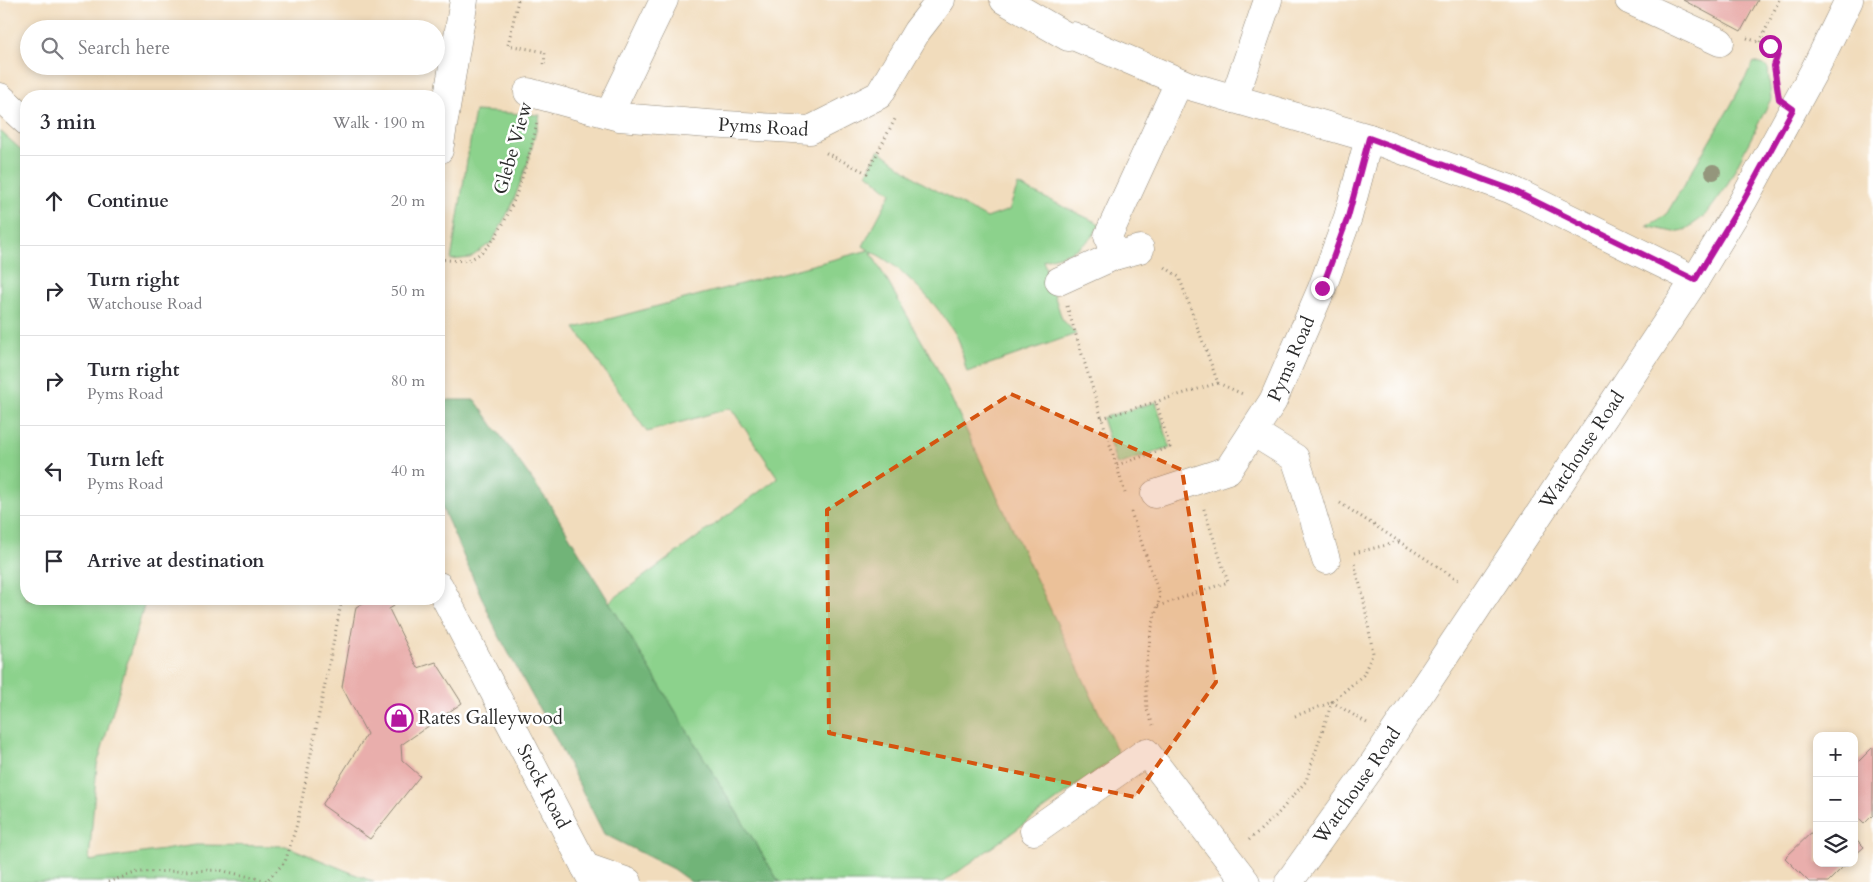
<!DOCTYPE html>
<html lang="en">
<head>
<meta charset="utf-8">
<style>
  body { margin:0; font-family:Cardo,serif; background:#f2f2f3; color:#2b2b33 }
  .controls { position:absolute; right:15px; bottom:15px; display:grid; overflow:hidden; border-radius:10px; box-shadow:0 2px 8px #0003 }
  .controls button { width:45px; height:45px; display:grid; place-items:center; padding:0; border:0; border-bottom:1px solid #e1e1e2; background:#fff; color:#2b2b33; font:25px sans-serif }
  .stop { position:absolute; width:15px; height:15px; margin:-11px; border:4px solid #b5179e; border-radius:50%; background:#fff }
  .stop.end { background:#b5179e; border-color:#fff; box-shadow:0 1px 5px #0008 }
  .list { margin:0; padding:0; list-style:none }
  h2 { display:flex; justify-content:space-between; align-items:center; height:65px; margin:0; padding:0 20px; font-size:21px }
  h2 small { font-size:16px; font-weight:400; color:#7c7c81 }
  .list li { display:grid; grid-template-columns:32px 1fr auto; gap:15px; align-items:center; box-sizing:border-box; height:90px; padding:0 20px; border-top:1px solid #e1e1e2 }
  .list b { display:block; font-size:19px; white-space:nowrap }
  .list p { margin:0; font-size:16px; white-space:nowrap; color:#7c7c81 }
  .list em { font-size:16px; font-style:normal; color:#7c7c81 }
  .icon { flex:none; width:28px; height:28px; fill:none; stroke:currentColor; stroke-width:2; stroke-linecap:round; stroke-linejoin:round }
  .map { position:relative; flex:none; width:1873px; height:882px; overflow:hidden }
  .search { position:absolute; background:#fff; box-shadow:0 2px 8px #0003; left:20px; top:20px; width:425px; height:55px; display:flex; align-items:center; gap:12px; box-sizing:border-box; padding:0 18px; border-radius:28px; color:#7c7c81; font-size:19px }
  .panel { position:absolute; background:#fff; box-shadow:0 2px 8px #0003; left:20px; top:90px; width:425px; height:515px; border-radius:20px }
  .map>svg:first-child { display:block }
  .green { fill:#8cd28c; stroke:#5c7e5c }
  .forest { fill:#71b478; stroke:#4e7052 }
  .building { fill:#e9aeac }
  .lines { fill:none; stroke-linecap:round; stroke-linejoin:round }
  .minor-casing { stroke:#8e8474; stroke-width:29 }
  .major-casing { stroke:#8e8474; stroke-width:29 }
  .path { stroke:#8e8474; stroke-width:3; stroke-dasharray:1 4; stroke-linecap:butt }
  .minor { stroke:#fff; stroke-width:28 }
  .major { stroke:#fff; stroke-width:28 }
  .tree { fill:#94967c }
  .route { stroke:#b5179e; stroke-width:6 }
  .marked { fill:#d5540f; fill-opacity:0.2; stroke:#d5540f; stroke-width:4; stroke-dasharray:10 6; stroke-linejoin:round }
  .labels { text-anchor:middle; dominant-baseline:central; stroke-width:5; stroke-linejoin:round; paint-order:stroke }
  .street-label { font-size:19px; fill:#2b2b2b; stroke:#fff }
  .poi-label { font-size:19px; fill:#2b2b2b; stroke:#fff; text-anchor:start }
</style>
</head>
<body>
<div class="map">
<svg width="1873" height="882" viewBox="0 0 1873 882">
  <rect width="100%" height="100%" fill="#fff"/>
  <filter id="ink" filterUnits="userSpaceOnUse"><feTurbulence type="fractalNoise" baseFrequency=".02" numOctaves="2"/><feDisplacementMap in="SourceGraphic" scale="10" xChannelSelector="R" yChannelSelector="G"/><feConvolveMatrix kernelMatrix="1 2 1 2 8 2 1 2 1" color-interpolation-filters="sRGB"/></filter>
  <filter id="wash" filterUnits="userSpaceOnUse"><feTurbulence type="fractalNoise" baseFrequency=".0096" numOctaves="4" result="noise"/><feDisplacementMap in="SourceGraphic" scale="20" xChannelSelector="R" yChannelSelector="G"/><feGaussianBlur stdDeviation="1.12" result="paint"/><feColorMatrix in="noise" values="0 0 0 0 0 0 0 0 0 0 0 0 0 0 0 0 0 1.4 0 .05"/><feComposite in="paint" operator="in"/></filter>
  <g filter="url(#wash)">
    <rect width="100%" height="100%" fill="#f1dcbc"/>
    <g class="green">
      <polygon points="1754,62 1764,65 1768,69 1771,99 1725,189 1706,215 1685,230 1673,232 1646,226 1660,219 1667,213 1731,105"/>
      <polygon points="475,111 540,115 528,162 512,205 492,242 470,258 451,260"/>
      <polygon points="0,131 26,154 26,599 146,599 97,765 89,861 196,845 286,846 374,882 0,882"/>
      <path d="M879,150l42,32 66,36 22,-8 9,-25 82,39c-12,24 -31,30 -57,36l19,59 14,15 -109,38c-4,-12 -5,-27 -11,-37 -17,-29 -56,-71 -86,-84l65,113 184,391 -175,127h-165l-170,-280 169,-124 -47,-70 -84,24 -72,-104 294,-78 -6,-4 28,-53 -24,-20z"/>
      <polygon points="1156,402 1170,447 1117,465 1102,418"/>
    </g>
    <polygon class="forest" points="449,400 475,400 551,506 779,882 691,882 673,869 604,834 557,741 497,632 440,503 439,404"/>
    <g id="blocks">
      <g class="building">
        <polygon points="1683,0 1758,0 1741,31"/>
        <polygon points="370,599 389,599 394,606 389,609 418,668 436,662 462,703 401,745 402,760 420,776 370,839 322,805 367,734 342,687 356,607"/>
        <polygon points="1873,747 1873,815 1864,824 1854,814 1854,766"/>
        <polygon points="1817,827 1817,863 1847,863 1828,882 1809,882 1785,858"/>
        <polygon points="1854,837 1864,847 1854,856"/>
      </g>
    </g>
  </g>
  <g filter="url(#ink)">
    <use href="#blocks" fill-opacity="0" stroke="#8e8474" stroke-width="1"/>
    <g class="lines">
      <g class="minor-casing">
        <g id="minor">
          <polyline points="1004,0 1068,37 1073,36 1190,86 1369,138 1510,189 1695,280"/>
          <polyline points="1629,0 1720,42"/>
          <path id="s1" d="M528,92l91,25 89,7 102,6 69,-35 38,-64 24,-31"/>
          <polyline points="1234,99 1268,0"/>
          <polyline points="609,114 664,0"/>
          <polyline points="1114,256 1140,249"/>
          <polyline points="1059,281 1114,256 1108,236 1179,82"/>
          <polyline points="1253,432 1295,458 1304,485 1326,560"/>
          <path id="s2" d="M1155,494l73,-24 45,-69 49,-113 26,-71 21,-79"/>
          <polyline points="1034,831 1146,752 1246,882"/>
          <polyline points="585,867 628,882"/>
          <path id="s3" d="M1289,882l80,-112 326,-490 48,-79 71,-130 35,-71"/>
        </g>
      </g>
      <g class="major-casing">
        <g id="major">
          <polyline points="0,97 26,121"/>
          <polyline points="439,150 464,0"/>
          <path id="s4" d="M439,586l154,296"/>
        </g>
      </g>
      <g class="path">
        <polyline points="518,0 508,45 545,52 544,67"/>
        <polyline points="1747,38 1770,46 1778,54 1775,66 1776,81"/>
        <polyline points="1760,42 1779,0"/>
        <polyline points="826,153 867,173 895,119"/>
        <path d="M439,259c9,1 22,3 31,0 37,-13 59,-101 67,-136"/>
        <polyline points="1067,306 1125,493"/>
        <polyline points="1218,383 1245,395"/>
        <polyline points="1102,418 1218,383 1179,277 1162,265"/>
        <polyline points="1117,465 1170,447 1156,402"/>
        <polyline points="1340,503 1460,581"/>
        <polyline points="1131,512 1160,596 1151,631 1145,674 1147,710 1153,725"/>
        <polyline points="1354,553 1399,542"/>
        <polyline points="1158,606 1228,582 1203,506"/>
        <polyline points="1295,716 1332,702 1363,675 1373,653 1363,596 1354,563"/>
        <polyline points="1249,840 1276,816 1306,781 1332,702 1367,723"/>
        <polyline points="108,882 138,872 219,870 273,882"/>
        <polyline points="265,882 285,862 297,824 342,599"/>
      </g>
      <use href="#minor" class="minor"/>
      <use href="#major" class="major"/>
    </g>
    <circle class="tree" cx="1713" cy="172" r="8"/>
  </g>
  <g class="lines" filter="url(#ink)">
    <polyline class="route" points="1322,288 1348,217 1369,138 1510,189 1695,280 1743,201 1793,109 1779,99 1774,66 1778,54 1770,46"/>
  </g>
  <path class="marked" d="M1011,394l171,76 34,212 -81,115 -306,-64 -2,-223z"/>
  <defs>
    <g id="shop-ring" transform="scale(1.4375)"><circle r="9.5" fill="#fff" stroke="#b5179e" stroke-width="1.5"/><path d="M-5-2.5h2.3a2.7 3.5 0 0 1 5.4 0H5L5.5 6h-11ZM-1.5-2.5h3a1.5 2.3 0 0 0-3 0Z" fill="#b5179e"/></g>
  </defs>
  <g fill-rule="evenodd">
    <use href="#shop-ring" x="399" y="718"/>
  </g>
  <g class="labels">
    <g class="street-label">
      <text stroke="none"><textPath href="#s1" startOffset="239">Pyms Road</textPath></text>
      <text transform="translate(513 148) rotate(-74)">Glebe View</text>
      <text stroke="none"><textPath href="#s2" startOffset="205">Pyms Road</textPath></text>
      <text stroke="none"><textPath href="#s3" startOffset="522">Watchouse Road</textPath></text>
      <text stroke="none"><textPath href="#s3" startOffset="118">Watchouse Road</textPath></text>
      <text stroke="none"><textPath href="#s4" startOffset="226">Stock Road</textPath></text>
    </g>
    <g class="poi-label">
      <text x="418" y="718">Rates Galleywood</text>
    </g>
  </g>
</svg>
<div class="controls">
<button>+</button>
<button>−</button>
<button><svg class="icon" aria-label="layers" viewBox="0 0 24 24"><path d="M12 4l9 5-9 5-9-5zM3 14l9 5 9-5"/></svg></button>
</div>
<div class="stop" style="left:1770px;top:46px"></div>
<div class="stop end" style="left:1322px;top:288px"></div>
<div class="search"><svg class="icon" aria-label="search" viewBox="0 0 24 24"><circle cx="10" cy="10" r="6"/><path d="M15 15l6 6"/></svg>Search here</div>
<section class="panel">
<h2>3 min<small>Walk · 190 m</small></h2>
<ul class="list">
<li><svg class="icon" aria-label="ahead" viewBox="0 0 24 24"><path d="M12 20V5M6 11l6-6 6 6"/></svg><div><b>Continue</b></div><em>20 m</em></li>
<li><svg class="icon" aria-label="right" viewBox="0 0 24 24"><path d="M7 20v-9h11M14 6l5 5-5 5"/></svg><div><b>Turn right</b><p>Watchouse Road</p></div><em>50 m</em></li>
<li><svg class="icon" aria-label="right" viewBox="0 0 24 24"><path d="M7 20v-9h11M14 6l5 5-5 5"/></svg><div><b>Turn right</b><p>Pyms Road</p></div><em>80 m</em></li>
<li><svg class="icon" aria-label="left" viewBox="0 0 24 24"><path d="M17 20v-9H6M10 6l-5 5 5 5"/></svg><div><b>Turn left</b><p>Pyms Road</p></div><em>40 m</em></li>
<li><svg class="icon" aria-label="arrive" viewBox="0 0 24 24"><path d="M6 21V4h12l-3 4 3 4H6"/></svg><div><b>Arrive at destination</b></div></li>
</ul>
</section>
</div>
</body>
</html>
